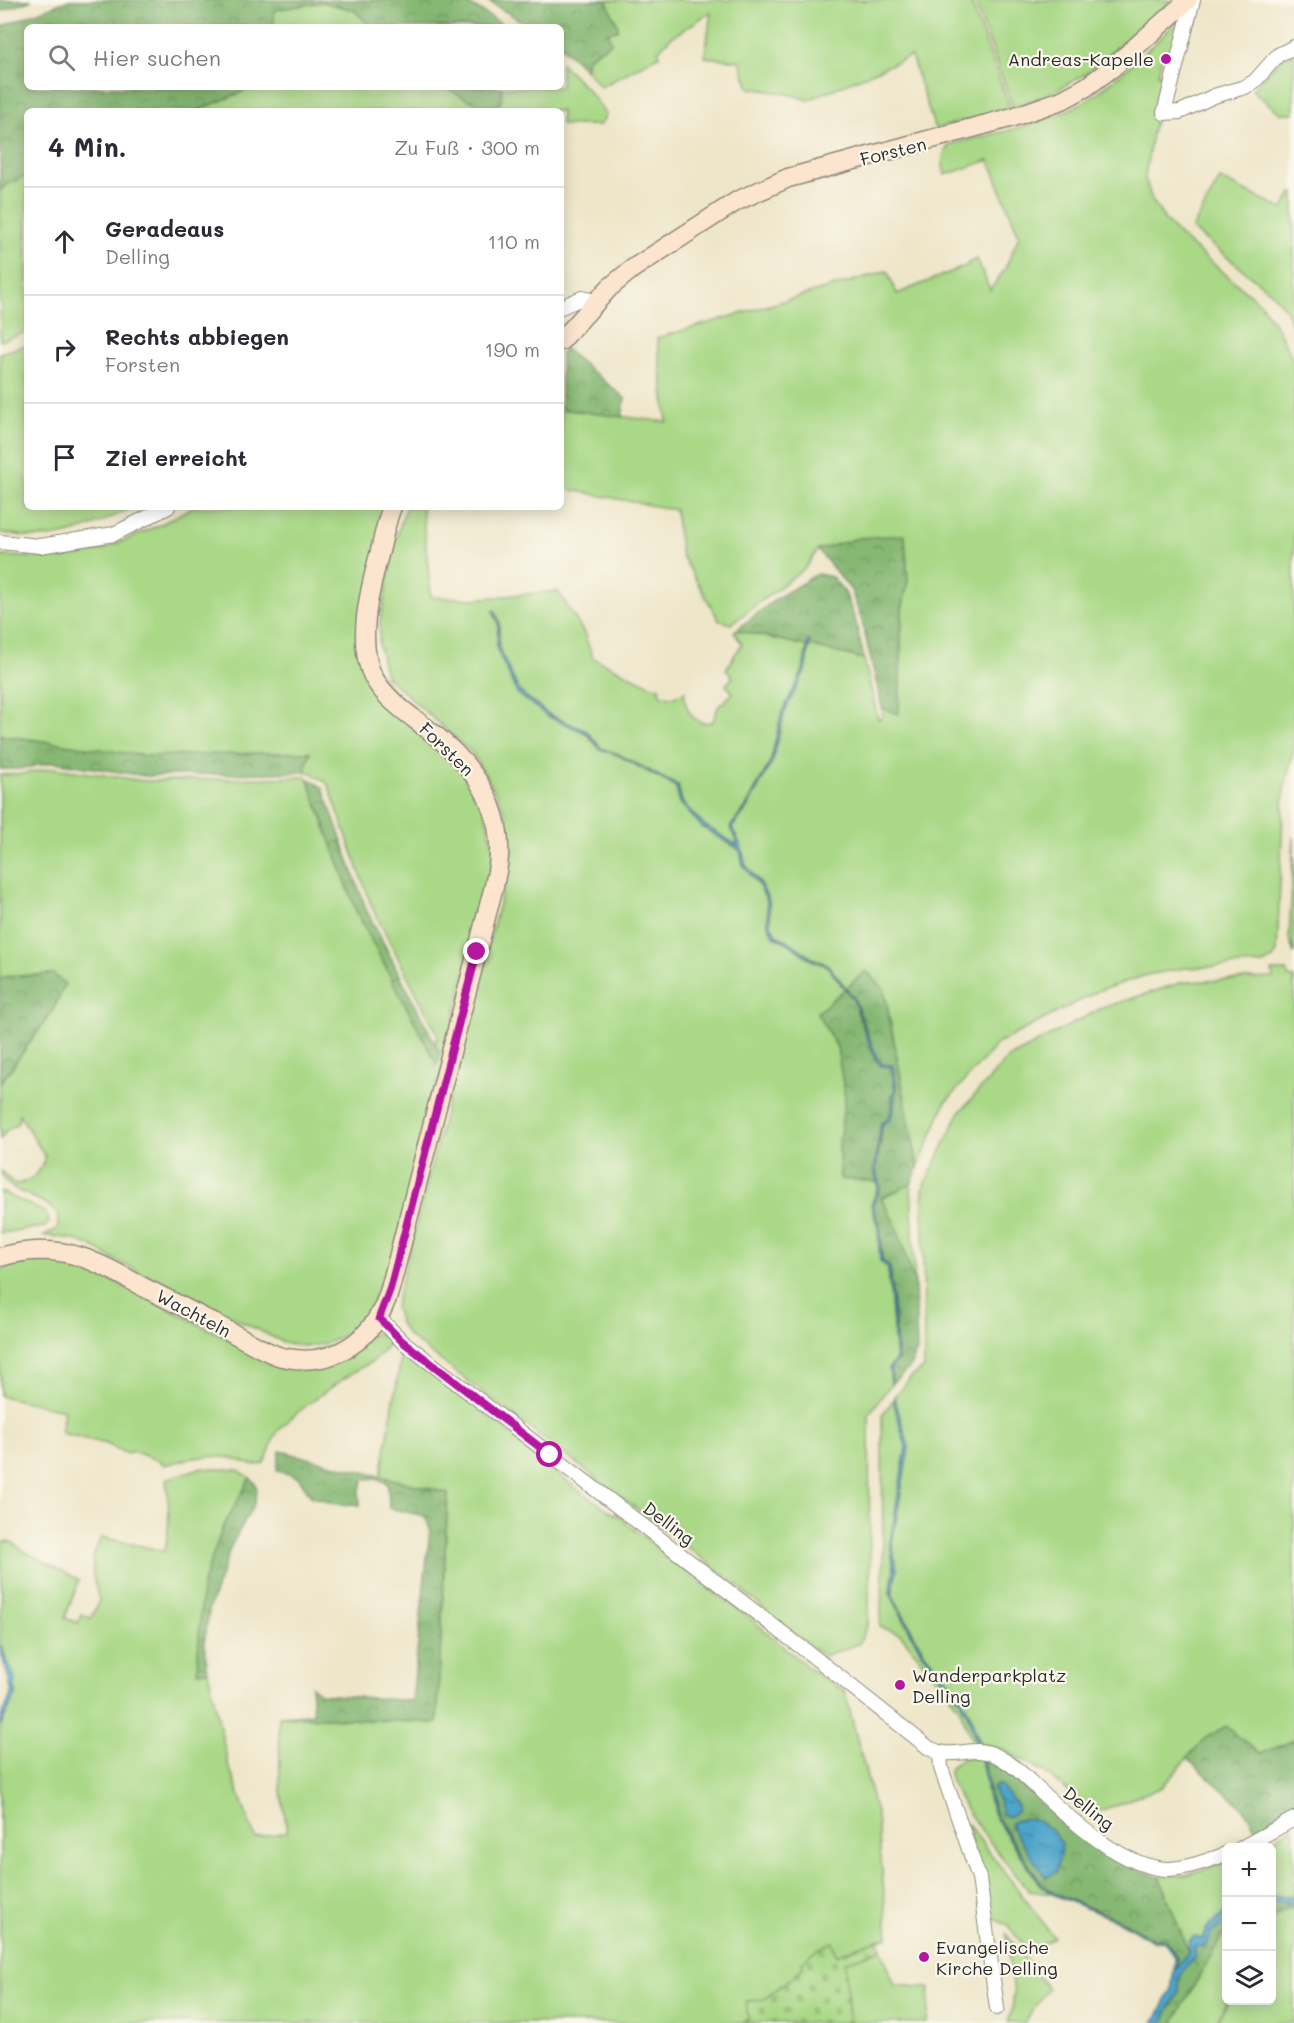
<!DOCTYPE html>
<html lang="de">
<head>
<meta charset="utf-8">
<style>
  body { margin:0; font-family:Mali,sans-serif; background:#f7f7f7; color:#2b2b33 }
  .controls { position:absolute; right:18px; bottom:18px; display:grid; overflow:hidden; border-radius:9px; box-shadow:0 3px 15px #0003 }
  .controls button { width:54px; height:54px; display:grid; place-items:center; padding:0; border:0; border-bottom:2px solid #e1e1e2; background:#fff; color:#2b2b33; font:30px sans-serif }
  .stop { position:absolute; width:18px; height:18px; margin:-14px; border:4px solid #b5179e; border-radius:50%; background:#fff }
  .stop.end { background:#b5179e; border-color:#fff; box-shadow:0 2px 6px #0008 }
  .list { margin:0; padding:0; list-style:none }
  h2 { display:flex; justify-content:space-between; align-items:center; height:78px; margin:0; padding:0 24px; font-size:26px }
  h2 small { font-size:20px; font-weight:400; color:#7c7c81 }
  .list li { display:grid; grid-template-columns:39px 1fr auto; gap:18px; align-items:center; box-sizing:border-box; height:108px; padding:0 24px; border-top:2px solid #e1e1e2 }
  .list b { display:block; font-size:22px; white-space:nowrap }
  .list p { margin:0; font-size:20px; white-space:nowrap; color:#7c7c81 }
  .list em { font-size:20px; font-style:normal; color:#7c7c81 }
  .icon { flex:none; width:33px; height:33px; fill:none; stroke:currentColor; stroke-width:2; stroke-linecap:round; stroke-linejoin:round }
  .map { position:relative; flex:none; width:1294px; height:2023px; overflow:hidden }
  .search { position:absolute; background:#fff; box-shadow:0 3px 15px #0003; left:24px; top:24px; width:540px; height:66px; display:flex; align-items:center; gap:15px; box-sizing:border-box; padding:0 21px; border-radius:9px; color:#7c7c81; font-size:22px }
  .panel { position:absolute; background:#fff; box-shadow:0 3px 15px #0003; left:24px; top:108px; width:540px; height:402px; border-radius:9px }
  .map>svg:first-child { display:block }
  .green { fill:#a9d886; stroke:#6a8258; stroke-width:1.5 }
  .forest { fill:url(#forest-crowns); stroke:#58724f; stroke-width:1.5 }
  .cemetery { fill:url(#cemetery-stones); stroke:#6a8258; stroke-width:1.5 }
  .water { fill:url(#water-ripples); stroke:#3c687a; stroke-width:1.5 }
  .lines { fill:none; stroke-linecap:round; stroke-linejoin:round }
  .street-casing { stroke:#8c887a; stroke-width:16 }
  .secondary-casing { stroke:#8c887a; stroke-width:21 }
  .street { stroke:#fff; stroke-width:14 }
  .secondary { stroke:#fce5cf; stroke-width:18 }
  .route { stroke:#b5179e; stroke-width:8 }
  .poi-dot { fill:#b5179e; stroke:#fbf7ec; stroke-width:2 }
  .labels { text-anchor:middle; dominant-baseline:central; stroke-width:4.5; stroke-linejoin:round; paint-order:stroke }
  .poi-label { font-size:18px; fill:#2b2b2b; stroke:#fbf7ec; text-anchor:start }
  .street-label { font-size:18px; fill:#2b2b2b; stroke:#fbf7ec }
</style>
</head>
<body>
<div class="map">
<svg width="1294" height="2023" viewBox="0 0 1294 2023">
  <defs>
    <pattern id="forest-crowns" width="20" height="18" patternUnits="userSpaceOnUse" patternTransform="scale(1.5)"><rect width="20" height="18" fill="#86b873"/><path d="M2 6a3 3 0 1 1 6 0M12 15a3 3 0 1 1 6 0" fill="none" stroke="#6e965f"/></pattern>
    <pattern id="cemetery-stones" width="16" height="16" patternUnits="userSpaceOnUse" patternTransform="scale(1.5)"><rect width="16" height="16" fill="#a9d886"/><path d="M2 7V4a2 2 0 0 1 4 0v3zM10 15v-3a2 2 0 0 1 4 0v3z" fill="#92ba74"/></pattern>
    <pattern id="water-ripples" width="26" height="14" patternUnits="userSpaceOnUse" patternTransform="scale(1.5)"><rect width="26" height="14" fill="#4ea4ca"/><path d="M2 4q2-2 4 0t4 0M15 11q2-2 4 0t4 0" fill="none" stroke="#4186a4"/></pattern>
  </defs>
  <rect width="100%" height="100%" fill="#fbf7ec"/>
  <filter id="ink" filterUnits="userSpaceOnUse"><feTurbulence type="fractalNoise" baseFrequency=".0167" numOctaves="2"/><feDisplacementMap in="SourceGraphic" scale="12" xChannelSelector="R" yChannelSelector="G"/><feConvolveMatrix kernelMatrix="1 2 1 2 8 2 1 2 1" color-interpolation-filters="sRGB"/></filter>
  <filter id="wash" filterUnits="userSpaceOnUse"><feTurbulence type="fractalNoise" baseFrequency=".008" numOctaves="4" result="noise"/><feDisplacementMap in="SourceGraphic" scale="24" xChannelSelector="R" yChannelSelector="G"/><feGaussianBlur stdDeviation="1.35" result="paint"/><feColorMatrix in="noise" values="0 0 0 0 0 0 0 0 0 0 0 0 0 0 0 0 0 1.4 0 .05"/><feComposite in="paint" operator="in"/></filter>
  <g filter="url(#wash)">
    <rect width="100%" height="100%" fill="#eee6c9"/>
    <g class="green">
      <polygon points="606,0 970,0 1010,108 935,129 911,56 808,100 790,94 749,88 740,61 705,57 711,12 670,38 658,51 660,55 601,87 585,69 587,58 611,43 608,32 618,26"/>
      <polygon points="974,0 1170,0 1167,4 1084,75 1046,96 1013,107"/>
      <polygon points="323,2 354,10 371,27 273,27 274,10"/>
      <path d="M1183,16l-8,36 -4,-1 -3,6 -6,-1 -4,18 8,4 -14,55 -7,45 7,22 13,20 16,17 80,67 18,27 15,31v388l-10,39 -7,163 -4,7 -10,5 -78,4 -38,7 -49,16 -101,53 -52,59 -27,65 -34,-179 -18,-18 -20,17 -18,-23 -16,-7 -23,-17 -12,-5 -7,-12 -1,-23 -9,-18 -15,-19 -3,-16 -10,-20 15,-20 26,-48 11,-47 21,-42 4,-25 55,13 14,60 5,-1 -1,-10 17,5 3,-103 6,-30 -90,-30 -13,18 -74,56 -12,-4 -38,-66 -6,-44 -114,-22v-79l106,13 -10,-84 230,-67 10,23 71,-29v-2l9,-4 13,31 15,-21 14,-33 -30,-76 -44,15c-3,-13 -4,-20 5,-31 49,-12 105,-20 147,-51 31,-23 58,-51 86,-77z"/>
      <polygon points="1294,53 1294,113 1280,113 1252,90 1282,58"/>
      <path d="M561,63c17,16 33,32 45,52l-6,10h-39v-14h-365l46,-19 5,-5h198l38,19 7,1 12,-15 -1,-5h60z"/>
      <polygon points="27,175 27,332 0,341 0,191 4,186"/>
      <polygon points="1220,179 1283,209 1291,194 1294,193 1294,328 1286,310 1272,293 1192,229"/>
      <path d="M27,345v162h107c-28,13 -57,28 -88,30 -15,1 -31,-3 -46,-4v-180z"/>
      <path d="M192,507h193l-25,144 75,89 45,51 15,65 -107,424 -6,-2c-12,47 -46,75 -95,66l-178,-87c-22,-16 -39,-20 -65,-21l13,-7c10,-35 -51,-28 -56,-58l11,11 6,2c16,-5 23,-11 27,-28l-26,-42 -1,9 -11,7 -7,9v-55l53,-74 12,-26 -13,-10 -52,3v-202l21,-1 32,-6 92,13 162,-4 50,136 76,142 5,-20 -66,-128 -44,-123 -18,-12h-5l5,-20 -163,4 -147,-21v-179l64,2 38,-8 60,-26z"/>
      <path d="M406,507h16l9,90 43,2 84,-8 26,42 9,25 59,28 8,1v6c9,6 16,5 25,-2 -3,15 10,38 28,30l5,-14 15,-14 -7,-8 7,-8 -7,-8 16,-25 -8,-12 2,-2 71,16 -4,25 -21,41 -11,47 -25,48 -16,20 9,19 -35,-21 -22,-23 -4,-16 -60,-32 -17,-6 -14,-17 -39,-17 -29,-23 -20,-43v-26l-6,-11 5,11 -1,27 20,44 30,23 39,17 14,16 18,6 58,32 4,16 22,24 38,23 3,15 15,19 9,17 1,24 7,12 13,6 22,16 17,7 18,23 -28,24 20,34 8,50 -6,47 1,35 37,3 1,5 -7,18 7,22 2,34 8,7 8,92 -7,7 2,17 -22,30 1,160 -2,49 -9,21 -35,12 -44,-33 -47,-41 -326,-247 -8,-14 -4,-15 110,-426 5,-29 -5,-39 -15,-30 -17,-28 -87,-78 -7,-30 1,-24 15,-80z"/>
      <polygon points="1294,837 1294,954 1289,938"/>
      <polygon points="1272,971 1287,971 1288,977 1294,978 1294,1740 1260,1755 1204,1739 1162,1787 1095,1813 1043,1771 1002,1749 981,1744 961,1697 923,1651 892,1594 897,1571 892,1543 909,1447 894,1397 911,1377 924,1368 923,1189 959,1113 1008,1058 1102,1008 1183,982 1273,978"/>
      <polygon points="911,1184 915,1284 881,1198"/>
      <polygon points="0,1191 46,1213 49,1222 44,1227 0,1233"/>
      <path d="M40,1260l21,1 24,6 162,81 33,13 98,-28 8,2 4,5 -8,12 -10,10c-18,8 -87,56 -96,72 -6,10 -6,21 -13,30 -12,3 -22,-4 -33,-6 -23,-4 -44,1 -66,7l-4,-4 -28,-10 -5,3 -20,-10 -46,-11 3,-23 -64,-14v-126l20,-8z"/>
      <path d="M413,1354l166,137 40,26 86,69 44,31 61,52 35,23 32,124 11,121 -85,31 -38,31 -21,24h-744v-296l16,-33 -2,-18 -14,-32 2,-64 -2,-36 6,-3 6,1 10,8 57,30 -14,38 13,5 3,-9 10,4 8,-18 -6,-24v-19l8,-20 63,14c7,-21 5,-50 2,-72l34,-11 38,2 12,8 -28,51 -25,143 11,-1 20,93 27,74 32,-6 -7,-48 -1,-68 158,7 11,-230 -67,-17 20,-118z"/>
      <polygon points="893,1400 906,1447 890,1543 894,1570 890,1593 921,1652 959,1699 967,1713 976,1742 971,1738 959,1707 900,1634 880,1627 883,1575 882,1416"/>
      <path d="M962,1758h19l7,40 7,19 45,68 12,9 -23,-3c-16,-21 -82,-97 -80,-120 1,-6 8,-9 13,-13z"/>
      <polygon points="967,1823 1054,1937 1030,1953 1008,1926 988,1914"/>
      <polygon points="1294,1827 1294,1896 1272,1896 1272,1848 1258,1848"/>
      <polygon points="1226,1862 1226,1911 1206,1929 1202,1939 1189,1941 1188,1951 1159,1876 1185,1875"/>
      <polygon points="1288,1907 1294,1908 1294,2023 1217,2023 1229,2001 1272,2000 1272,1918"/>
      <polygon points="1226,1929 1227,2001 1215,2023 1173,2023"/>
      <polygon points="1006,1934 1048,1988 1024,2023 1008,2022 1012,2010 1014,1993"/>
      <polygon points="881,1949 895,1985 930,1988 927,2023 849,2023 845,1962"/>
    </g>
    <g class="forest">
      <polygon points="0,0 32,0 0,12"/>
      <polygon points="69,0 462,0 499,22 504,27 371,27 354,10 323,2 275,10 273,27 27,27 27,87 247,87 242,92 196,111 27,111 27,175 4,186 0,191 0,27"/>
      <polygon points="486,0 606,0 618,26 618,30 608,32 611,43 587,58 585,69 561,47 561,27 531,27"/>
      <path d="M445,87h56l1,12 -2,5c-17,8 -40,-9 -55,-17z"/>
      <polygon points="565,349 625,398 622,417 561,409 561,353"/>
      <polygon points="905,535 908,580 902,610 899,714 882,708 862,621 851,590 818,550 858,538"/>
      <polygon points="817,574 832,577 845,593 856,623 864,659 809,646 810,642 808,641 807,646 736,630 777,598"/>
      <polygon points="0,735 147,756 310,752 305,772 146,776 54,762 19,769 0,769"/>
      <polygon points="307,777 323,788 366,909 440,1053 437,1065 357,913"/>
      <path d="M866,971l18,18 34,179 -7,16 -30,14 15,27 19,59 2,67 -8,17 -17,15 -1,-16 7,-7 -8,-93 -8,-7 -2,-33 -7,-22 7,-18 -4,-17 7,-46 7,-4c7,-18 6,-35 3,-54l-11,-2 -5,-6 -23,-60 -8,-10z"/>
      <polygon points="53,974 65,984 53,1010 0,1084 0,977"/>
      <polygon points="845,989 853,999 875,1059 881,1066 891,1067 895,1090 892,1096 892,1109 888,1119 881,1123 874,1170 877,1182 840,1179 839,1144 845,1097 837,1047 817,1013"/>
      <polygon points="280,1451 448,1493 437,1723 282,1716 313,1713 311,1686 321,1694 412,1701 430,1529 425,1516 389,1508 388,1484 377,1478 364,1479 359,1492 360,1505 335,1504 311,1496 298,1477 277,1470"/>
      <polygon points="250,1478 255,1483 257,1490 255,1502 231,1546 210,1606 204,1643 208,1671 197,1672 202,1586 222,1529"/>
      <polygon points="1226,1726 1260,1754 1294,1740 1294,1806 1255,1828 1244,1809 1187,1758 1204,1739"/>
      <polygon points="983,1758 1001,1765 1062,1822 1093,1845 1129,1867 1159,1876 1188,1951 1175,1970 1177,1958 1166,1940 1154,1940 1126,1923 1053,1893 1042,1884 996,1816 990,1797"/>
      <polygon points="1272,1901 1294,1904 1294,1908 1288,1907 1272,1918"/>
      <polygon points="1226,1923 1226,1929 1173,2023 1163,2023 1169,2008 1179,1993 1180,1974 1195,1957 1195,1946 1205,1947 1211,1933"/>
    </g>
    <polygon class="cemetery" points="878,1940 881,1949 845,1962 849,2023 744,2023 748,2018 746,2001 765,1999 803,1968 802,1962 818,1949 833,1942 836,1955"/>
    <g class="water">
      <polygon points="495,610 499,622 499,648 519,691 548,714 587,731 601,748 618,754 678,786 682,802 704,825 738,846 730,827 746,807 771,760 782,712 803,671 808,641 810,641 805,671 784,713 773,760 747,808 732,828 742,848 745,864 760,883 769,901 770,924 777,936 789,941 812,958 828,965 854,998 877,1058 882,1064 893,1065 897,1090 894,1096 894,1109 890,1120 882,1124 876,1170 880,1187 873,1205 880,1227 882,1260 890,1267 898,1361 891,1367 892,1383 891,1384 889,1367 896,1360 888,1268 880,1261 878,1227 871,1205 878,1187 874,1170 881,1122 888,1118 892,1109 892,1096 895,1089 891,1067 881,1066 875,1059 853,999 827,966 810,959 788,943 775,937 768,925 767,901 758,884 743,865 740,850 702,827 680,803 676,787 618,755 600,749 586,733 547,716 517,693 497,649 498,622 493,611"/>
      <polygon points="894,1397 909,1447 892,1543 897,1571 892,1594 923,1651 961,1697 969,1712 979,1742 976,1742 967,1713 959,1699 921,1652 890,1593 894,1570 890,1543 906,1447 893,1400"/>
      <path d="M0,1644l14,32 2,19 -16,32c0,-15 11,-25 11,-36 -1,-17 -11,-30 -11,-47z"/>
      <polygon points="981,1758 983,1758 990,1797 996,1816 1041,1884 1053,1893 1126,1923 1154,1940 1160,1938 1166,1940 1177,1958 1176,1968 1188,1953 1189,1941 1194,1936 1202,1939 1206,1929 1226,1911 1226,1923 1211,1933 1205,1947 1195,1946 1195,1957 1180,1974 1179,1993 1169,2008 1163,2023 1154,2023 1171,1991 1175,1959 1165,1942 1160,1940 1154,1942 1125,1924 1052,1894 1040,1885 995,1817 988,1798"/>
      <polygon points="999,1784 1018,1806 1017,1812 1008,1817 1003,1814 993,1788"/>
      <path d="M1029,1818c15,3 24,14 33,25l-5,28 -11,7 -36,-53 3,-4z"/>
      <polygon points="1272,1896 1294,1896 1294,1904 1272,1901"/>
    </g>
  </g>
  <g filter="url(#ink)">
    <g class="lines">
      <g class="street-casing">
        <g id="street">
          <polyline points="1193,0 1164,113 1180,112 1214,96 1245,87 1255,81 1278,55 1294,47"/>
          <polyline points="561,307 582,298 596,301"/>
          <polyline points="0,542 40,546 114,534 168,507"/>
          <path d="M379,1318l23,23 425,326 102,81c26,14 43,-6 70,9 17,9 28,22 42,35 31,29 84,77 128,77 19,-1 39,-8 57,-15"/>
          <polyline points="940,1753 941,1768 979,1878 997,2008"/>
          <polyline points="1241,1848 1294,1819"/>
        </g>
      </g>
      <g class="secondary-casing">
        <g id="secondary">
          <polyline points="561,341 609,288 632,269 737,201 788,178 1013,117 1062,100 1086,87 1112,68 1188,0"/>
          <path d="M0,1257c27,-8 54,-9 81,0 22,7 42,19 62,30 29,14 57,29 86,44 15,8 37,22 53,26 53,12 94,-19 108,-68l104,-403c2,-10 5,-21 5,-31 3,-56 -33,-97 -74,-128 -18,-14 -38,-27 -50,-47 -21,-36 -4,-95 6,-133 3,-14 6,-28 11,-40"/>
        </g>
      </g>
      <use href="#street" class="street"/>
      <use href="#secondary" class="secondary"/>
    </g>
  </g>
  <g class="lines" filter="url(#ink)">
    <polyline class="route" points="477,952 390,1289 379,1318 402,1341 550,1455"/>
  </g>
  <g class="poi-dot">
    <circle cx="1166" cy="59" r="6"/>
    <circle cx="900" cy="1685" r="6"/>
    <circle cx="924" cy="1957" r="6"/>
  </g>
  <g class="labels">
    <g class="poi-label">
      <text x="1154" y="59" text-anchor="end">Andreas-Kapelle</text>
      <text x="912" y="1675">Wanderparkplatz<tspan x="912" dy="21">Delling</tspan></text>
      <text x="936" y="1947">Evangelische<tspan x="936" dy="21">Kirche Delling</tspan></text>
    </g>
    <g class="street-label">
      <text transform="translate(893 151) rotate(-14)">Forsten</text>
      <text transform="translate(447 749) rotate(44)">Forsten</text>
      <text transform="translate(194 1313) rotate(28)">Wachteln</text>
      <text transform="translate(669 1523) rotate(37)">Delling</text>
      <text transform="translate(1089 1808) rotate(38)">Delling</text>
    </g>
  </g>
</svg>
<div class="controls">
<button>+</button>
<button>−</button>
<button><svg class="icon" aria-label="layers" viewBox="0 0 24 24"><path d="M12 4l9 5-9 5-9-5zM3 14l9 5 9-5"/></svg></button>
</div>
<div class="stop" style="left:550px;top:1455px"></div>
<div class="stop end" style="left:477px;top:952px"></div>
<div class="search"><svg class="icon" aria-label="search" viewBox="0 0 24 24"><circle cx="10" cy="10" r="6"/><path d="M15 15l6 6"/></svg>Hier suchen</div>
<section class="panel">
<h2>4 Min.<small>Zu Fuß · 300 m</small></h2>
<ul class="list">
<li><svg class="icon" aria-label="ahead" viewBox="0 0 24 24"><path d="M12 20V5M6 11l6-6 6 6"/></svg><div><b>Geradeaus</b><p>Delling</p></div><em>110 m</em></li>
<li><svg class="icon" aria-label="right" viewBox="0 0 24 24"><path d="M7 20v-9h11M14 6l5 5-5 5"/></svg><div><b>Rechts abbiegen</b><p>Forsten</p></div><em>190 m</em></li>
<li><svg class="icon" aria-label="arrive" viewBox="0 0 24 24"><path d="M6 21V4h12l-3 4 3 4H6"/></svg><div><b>Ziel erreicht</b></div></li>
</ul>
</section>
</div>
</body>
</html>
